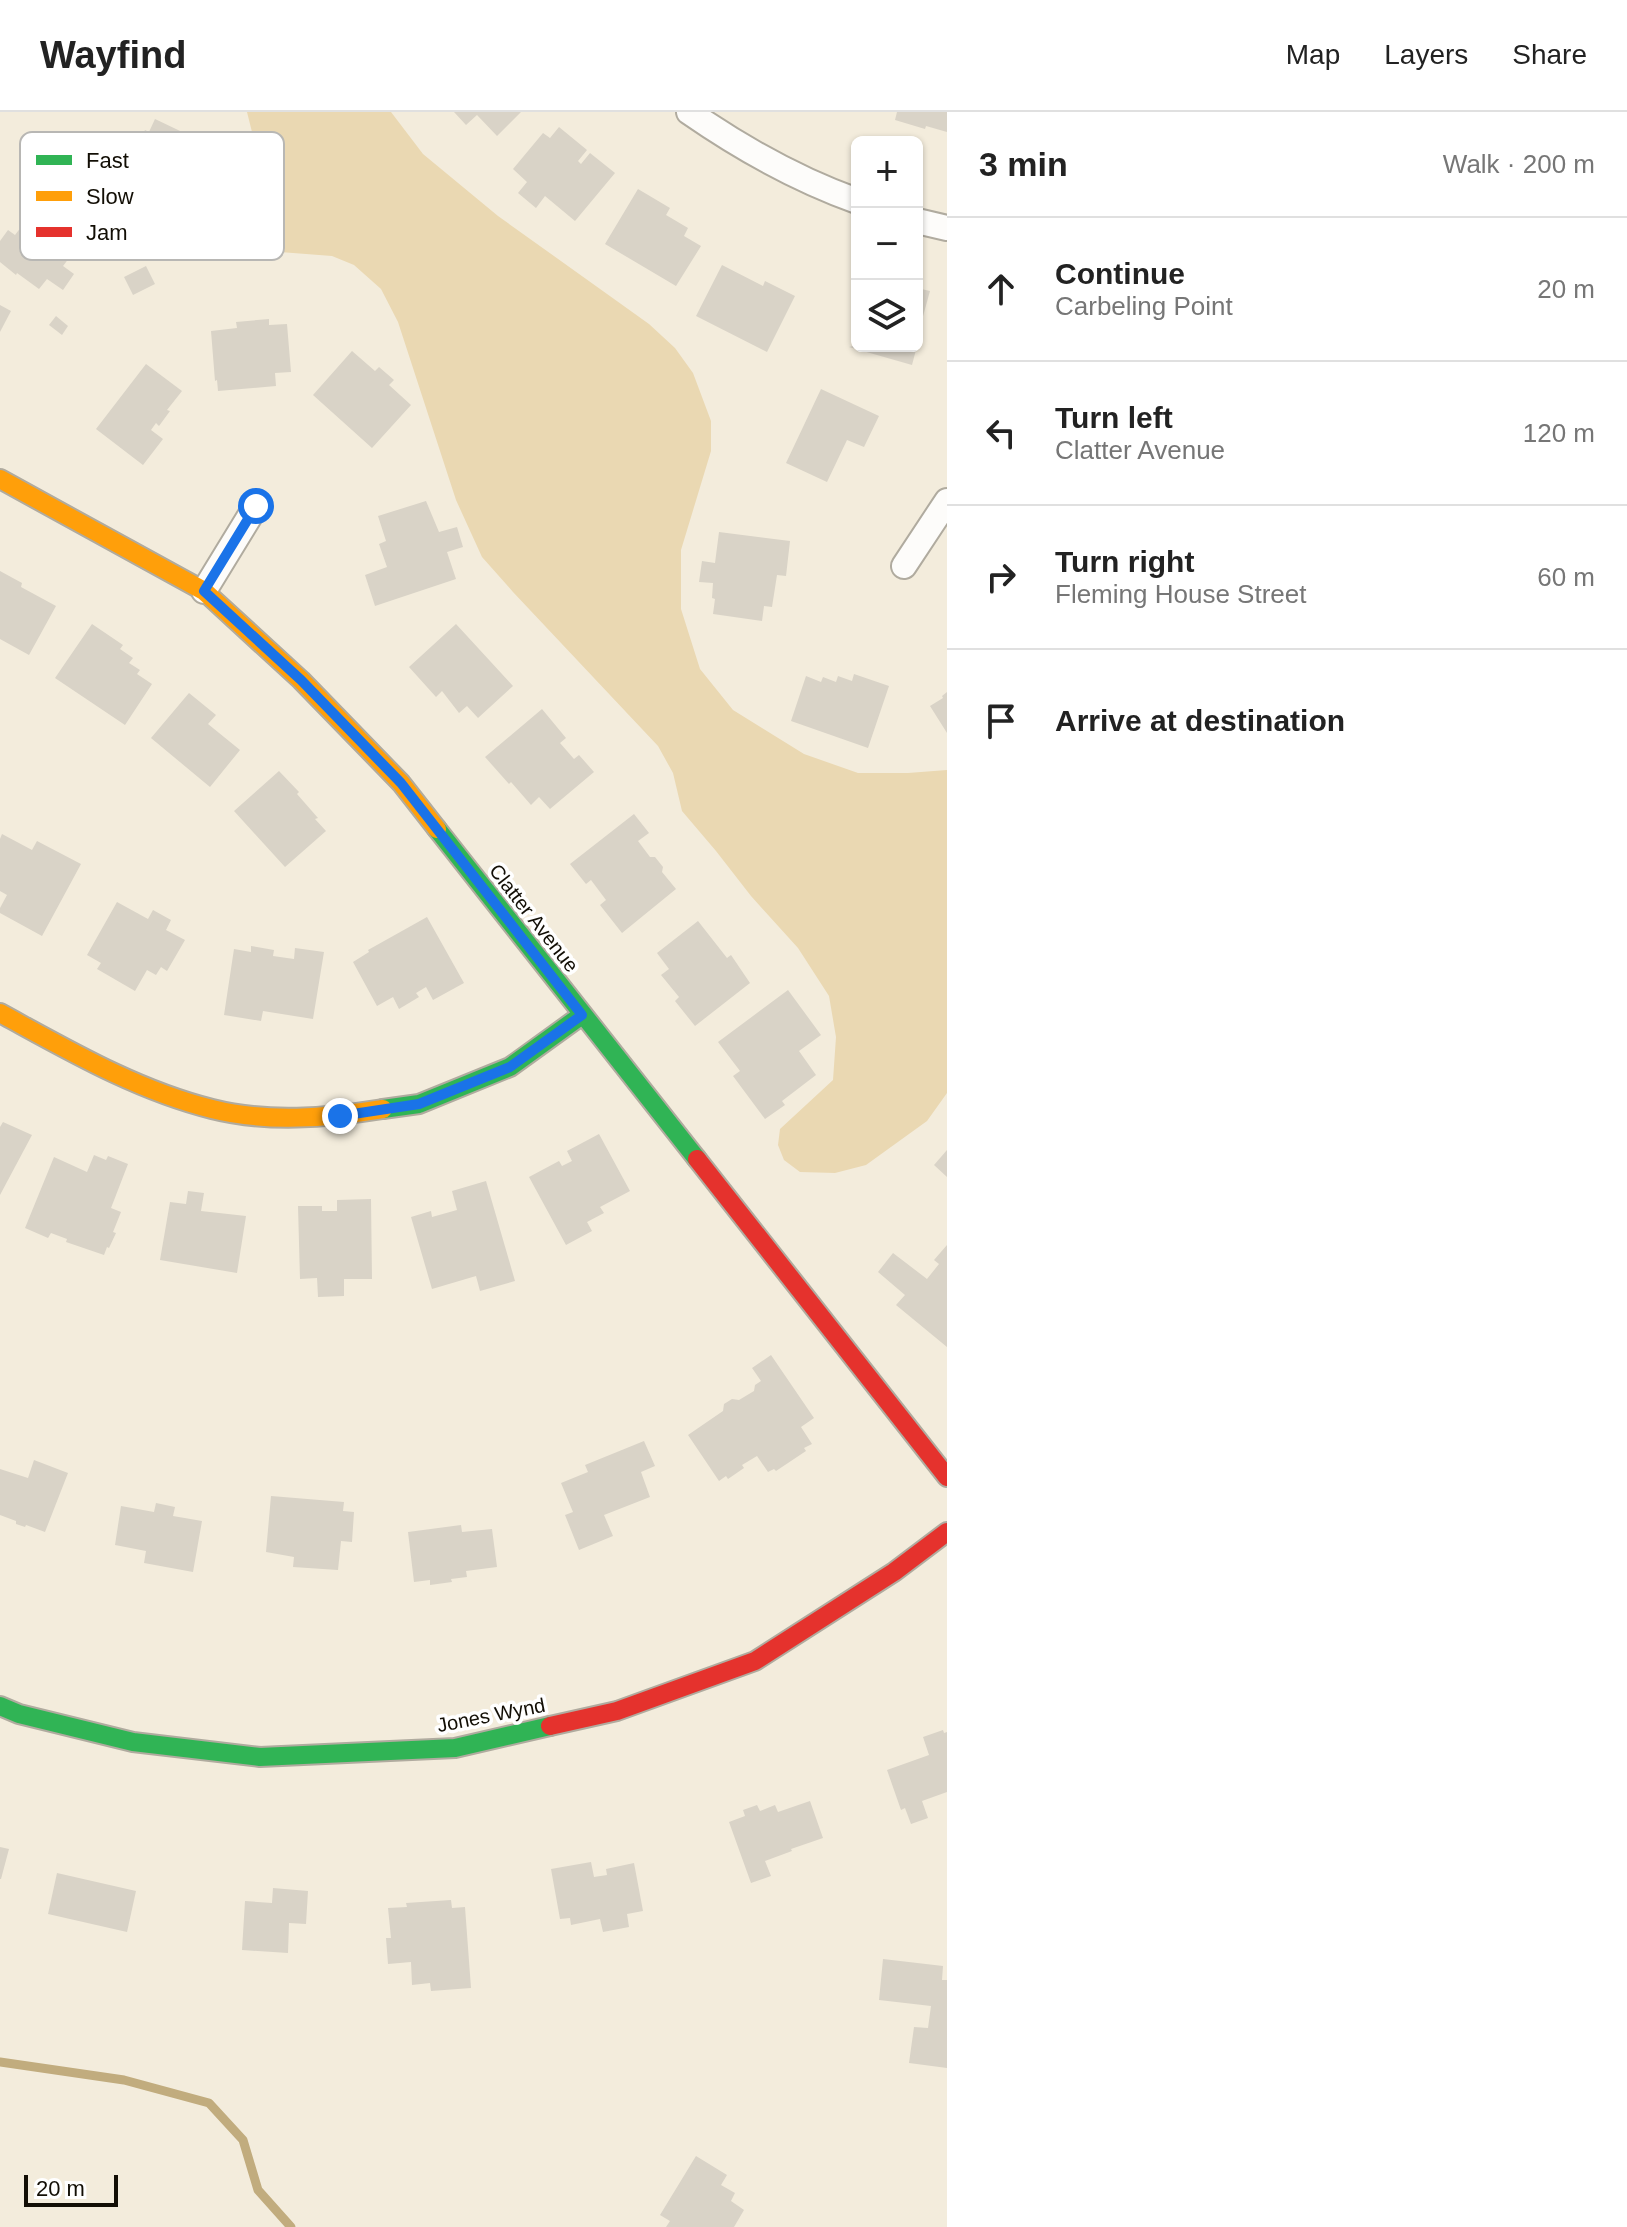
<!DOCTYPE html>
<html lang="en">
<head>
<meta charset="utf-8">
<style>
  body { margin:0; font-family:Arial,sans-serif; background:#f2f2f2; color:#222 }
  .controls { position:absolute; right:24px; top:24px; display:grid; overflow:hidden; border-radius:12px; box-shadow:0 2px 6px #0004 }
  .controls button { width:72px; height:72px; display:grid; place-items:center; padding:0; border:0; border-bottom:2px solid #e0e0e0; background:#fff; color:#222; font:40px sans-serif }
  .scale { position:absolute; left:24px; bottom:20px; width:94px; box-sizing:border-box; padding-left:8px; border:4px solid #120e05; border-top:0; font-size:22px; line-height:28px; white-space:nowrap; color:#120e05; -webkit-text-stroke:6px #fff; paint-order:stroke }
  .stop { position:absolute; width:24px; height:24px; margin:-18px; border:6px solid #1a73e8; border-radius:50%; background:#fff }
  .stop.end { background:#1a73e8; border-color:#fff; box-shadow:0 2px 8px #0008 }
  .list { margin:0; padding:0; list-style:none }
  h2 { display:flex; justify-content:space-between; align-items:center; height:104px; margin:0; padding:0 32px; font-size:34px }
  h2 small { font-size:26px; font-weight:400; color:#767676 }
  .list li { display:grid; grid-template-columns:52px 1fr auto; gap:24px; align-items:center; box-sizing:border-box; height:144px; padding:0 32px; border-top:2px solid #e0e0e0 }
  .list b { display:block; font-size:30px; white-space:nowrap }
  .list p { margin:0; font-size:26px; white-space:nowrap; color:#767676 }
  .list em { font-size:26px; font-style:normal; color:#767676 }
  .icon { flex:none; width:44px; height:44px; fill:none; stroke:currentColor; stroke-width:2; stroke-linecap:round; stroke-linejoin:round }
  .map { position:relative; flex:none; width:947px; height:2115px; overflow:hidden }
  header { display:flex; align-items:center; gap:48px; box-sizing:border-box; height:112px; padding:0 40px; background:#fff; border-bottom:2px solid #e0e0e0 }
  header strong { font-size:38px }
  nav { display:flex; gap:44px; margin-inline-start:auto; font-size:28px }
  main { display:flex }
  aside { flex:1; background:#fff }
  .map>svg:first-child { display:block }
  .green { fill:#ead8b2 }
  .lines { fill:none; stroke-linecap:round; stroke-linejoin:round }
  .stream { stroke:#c1ac7e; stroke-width:9 }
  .building { fill:#d9d3c7 }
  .street-casing { stroke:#b0ab9f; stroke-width:28 }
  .fast-casing { stroke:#b0ab9f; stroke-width:22 }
  .slow-casing { stroke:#b0ab9f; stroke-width:22 }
  .jam-casing { stroke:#b0ab9f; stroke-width:22 }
  .street { stroke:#fdfcfa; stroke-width:24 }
  .fast { stroke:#30b455; stroke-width:18 }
  .slow { stroke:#ff9f0a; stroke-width:18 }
  .jam { stroke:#e5322d; stroke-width:18 }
  .route { stroke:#1a73e8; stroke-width:10 }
  .labels { text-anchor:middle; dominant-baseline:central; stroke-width:7; stroke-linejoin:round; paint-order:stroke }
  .street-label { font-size:20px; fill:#120e05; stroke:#fff }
  .key { fill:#fff; stroke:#b8b7b4; stroke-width:2 }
  .key-label { font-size:22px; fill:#120e05 }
</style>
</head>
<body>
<header>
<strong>Wayfind</strong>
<nav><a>Map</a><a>Layers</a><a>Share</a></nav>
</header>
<main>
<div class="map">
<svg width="947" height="2115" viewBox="0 0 947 2115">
  <rect width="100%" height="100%" fill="#f3ecdc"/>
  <polygon class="green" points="247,0 391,0 423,42 498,104 649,212 675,236 693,261 711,309 711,339 681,438 681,497 700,557 733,598 804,642 858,661 908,661 947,658 947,981 927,1009 866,1053 835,1061 800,1060 784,1048 778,1033 780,1017 833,968 836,925 829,884 798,836 751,784 716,739 682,699 673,661 658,634 513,480 482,445 456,388 398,210 381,177 354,153 332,144 267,139 254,134 247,123 245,110 260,69 257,40"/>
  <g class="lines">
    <polyline class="stream" points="0,1950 124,1968 209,1991 243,2028 258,2078 291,2115"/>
  </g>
  <g class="building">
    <polygon points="454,0 521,0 497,24 477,3 466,13"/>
    <polygon points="897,0 947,0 947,20 926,14 925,17 895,8"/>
    <polygon points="155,7 220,38 202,76 193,72 189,79 211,91 202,110 101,62 116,31 138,41 139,39 135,37 145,18 149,20"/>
    <polygon points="559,15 587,38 578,49 581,52 590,41 615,61 575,109 545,84 536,96 518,81 527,70 513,57 543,21 550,26"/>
    <polygon points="638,77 670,96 666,103 688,116 684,124 701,134 676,174 605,132"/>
    <polygon points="46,87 83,115 73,129 79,133 63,154 74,162 63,178 47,167 39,177 17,161 16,163 0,150 0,129 8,118 15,123 34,98 37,100"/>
    <polygon points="722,153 763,174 765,169 795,184 767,240 696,204"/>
    <polygon points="146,154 155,172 133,183 124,165"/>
    <polygon points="917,176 930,179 920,215 917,214"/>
    <polygon points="0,193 11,199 0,220"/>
    <polygon points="56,204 68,214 62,223 49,213"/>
    <polygon points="269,207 269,213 287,212 291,260 275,261 276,274 218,279 217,268 215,269 211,219 237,216 236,210"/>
    <polygon points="856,222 857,234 917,234 912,253 849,235 853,234"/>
    <polygon points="352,239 375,259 379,255 394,268 389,273 411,293 372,336 313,283"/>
    <polygon points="146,252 182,279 167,298 170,299 159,314 156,311 151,318 163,327 143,353 96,317"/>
    <polygon points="821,277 879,304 864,335 847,328 827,370 786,351"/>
    <polygon points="426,389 439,420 457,415 463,435 447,440 456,467 375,494 365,463 387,455 379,432 386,429 378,404"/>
    <polygon points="719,420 790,429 786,464 777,463 772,495 764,494 762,509 713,502 715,487 712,486 713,471 699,470 702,449 715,451"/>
    <polygon points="0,459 22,471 21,475 56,494 29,543 0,527"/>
    <polygon points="92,512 123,533 120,537 133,546 129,551 140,558 137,562 152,572 125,613 55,566"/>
    <polygon points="456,512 513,574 478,606 467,594 459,601 442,579 436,585 409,555"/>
    <polygon points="854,562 889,574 868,636 791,609 806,564 821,570 823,565 836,570 838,564 852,569"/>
    <polygon points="947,580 947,621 930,594 943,586 942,584"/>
    <polygon points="189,581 216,603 208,612 240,638 210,675 151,626"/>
    <polygon points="542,597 566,626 560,631 574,647 579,643 594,660 550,697 539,685 531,693 511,670 509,672 485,645"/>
    <polygon points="279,659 299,680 297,682 318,706 315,707 326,719 285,755 234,699"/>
    <polygon points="634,702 649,721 638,729 650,745 655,745 663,755 662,760 676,777 622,821 600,793 606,788 591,768 586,772 570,752"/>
    <polygon points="2,722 32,738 37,729 81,752 42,824 0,801 0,796 7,783 0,779 0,727"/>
    <polygon points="117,790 148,807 153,798 171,808 166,818 185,828 167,859 161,855 156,863 147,858 135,879 97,857 101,851 87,843"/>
    <polygon points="427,805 464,871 433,888 426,875 416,881 419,885 399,897 393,885 377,894 353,850 369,840 368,838"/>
    <polygon points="698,809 727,846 731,843 750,871 695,914 675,889 679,885 661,863 669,857 657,841"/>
    <polygon points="251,834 274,838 273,844 294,847 295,836 324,840 313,907 263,899 261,909 224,903 234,837 251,840"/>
    <polygon points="788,878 821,923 799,939 816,963 782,989 785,993 765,1007 733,964 740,959 718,930"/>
    <polygon points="3,1010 32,1023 0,1083 0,1015"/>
    <polygon points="599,1022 630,1079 600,1095 604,1101 587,1110 592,1119 566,1133 529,1065 559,1049 562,1054 572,1049 567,1039"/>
    <polygon points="947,1038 947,1065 934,1053"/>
    <polygon points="94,1043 106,1048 108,1044 128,1052 111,1096 121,1100 113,1120 116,1121 109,1136 107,1135 104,1143 66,1130 67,1127 51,1121 48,1126 25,1116 54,1045 87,1060"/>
    <polygon points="486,1069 515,1169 480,1179 476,1164 432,1177 411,1105 431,1099 432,1105 457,1098 452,1079"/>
    <polygon points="188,1079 204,1081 201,1099 246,1104 237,1161 160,1148 170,1090 186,1092"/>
    <polygon points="371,1087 372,1167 344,1167 344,1184 318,1185 317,1166 300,1167 298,1094 322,1094 322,1099 337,1099 337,1088"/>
    <polygon points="947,1133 947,1235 896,1193 905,1183 878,1160 893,1141 927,1167 939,1152 934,1148"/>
    <polygon points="771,1243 814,1306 801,1315 812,1332 804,1336 806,1339 776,1359 774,1357 768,1360 757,1344 742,1353 744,1356 728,1367 726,1364 719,1369 688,1323 723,1299 724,1292 732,1287 739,1288 754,1279 755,1273 761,1269 752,1256"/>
    <polygon points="644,1329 655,1354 641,1360 650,1385 604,1403 613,1424 579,1438 565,1403 573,1400 561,1371 588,1360 585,1353"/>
    <polygon points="34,1348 68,1361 45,1420 26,1413 25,1415 16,1412 16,1409 0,1403 0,1357 28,1366"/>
    <polygon points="271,1384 344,1390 343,1399 354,1400 352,1430 341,1429 338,1458 293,1455 294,1445 266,1440"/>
    <polygon points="156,1391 175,1395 173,1404 202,1409 193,1460 144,1451 146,1439 115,1433 121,1394 154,1400"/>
    <polygon points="461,1413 462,1420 492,1417 497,1455 466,1459 467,1465 451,1467 452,1470 430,1473 430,1468 414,1470 408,1420"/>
    <polygon points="943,1618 944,1621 947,1620 947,1680 922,1689 928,1706 911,1712 905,1696 901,1698 887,1658 929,1643 923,1625"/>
    <polygon points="810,1689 823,1726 791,1737 792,1739 765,1749 771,1764 751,1771 729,1710 745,1704 743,1698 757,1693 760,1699 775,1693 778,1700"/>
    <polygon points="0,1735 9,1737 1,1767 0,1767"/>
    <polygon points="591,1750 594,1765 607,1763 606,1757 634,1751 643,1799 627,1802 629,1815 603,1820 600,1807 571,1813 570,1806 560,1807 551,1757"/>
    <polygon points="57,1761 136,1779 127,1820 48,1802"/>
    <polygon points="273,1776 308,1779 306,1812 289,1811 288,1841 242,1838 245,1789 272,1791"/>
    <polygon points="451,1788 452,1796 465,1795 471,1876 431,1879 430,1871 412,1873 411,1850 388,1852 386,1826 391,1826 388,1796 407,1795 406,1791"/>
    <polygon points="883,1847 943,1854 942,1868 947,1868 947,1956 909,1951 914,1915 928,1916 931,1894 879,1888"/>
    <polygon points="696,2044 727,2063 721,2073 735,2081 731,2089 744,2098 734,2115 666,2115 670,2109 660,2103"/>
  </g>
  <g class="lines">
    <g class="street-casing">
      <g id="street">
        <path d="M689,0c52,36 109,68 168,89"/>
        <polyline points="917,109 947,116"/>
        <polyline points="904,454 947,389"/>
        <polyline points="204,479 256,394"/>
      </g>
    </g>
    <g class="fast-casing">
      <g id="fast">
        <polyline points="437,717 697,1047"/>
        <polyline points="383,997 419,992 510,955 582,903"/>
        <polyline points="0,1594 19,1602 133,1630 260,1645 455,1636 550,1614"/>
      </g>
    </g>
    <g class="slow-casing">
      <g id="slow">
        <polyline points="0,367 204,479 301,568 401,671 437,717"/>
        <path d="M0,901c68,37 136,77 212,96 55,14 115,9 171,0"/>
      </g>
    </g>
    <g class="jam-casing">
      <g id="jam">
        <polyline points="697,1047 947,1365"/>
        <polyline points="550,1614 617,1599 755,1549 894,1460 947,1420"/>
      </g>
    </g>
    <use href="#street" class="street"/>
    <use href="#fast" class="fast"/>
    <use href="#slow" class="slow"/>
    <use href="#jam" class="jam"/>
  </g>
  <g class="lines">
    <polyline class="route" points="256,394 204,479 301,568 401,671 582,903 510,955 419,992 340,1004"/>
  </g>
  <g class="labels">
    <g class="street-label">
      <text transform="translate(534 806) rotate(52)">Clatter Avenue</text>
      <text transform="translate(491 1603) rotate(-11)">Jones Wynd</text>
    </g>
  </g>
  <rect x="20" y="20" width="264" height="128" rx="12" class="key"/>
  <rect x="36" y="43" width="36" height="10" fill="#30b455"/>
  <rect x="36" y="79" width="36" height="10" fill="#ff9f0a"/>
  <rect x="36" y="115" width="36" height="10" fill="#e5322d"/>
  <g class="key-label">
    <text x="86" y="56">Fast</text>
    <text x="86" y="92">Slow</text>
    <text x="86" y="128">Jam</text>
  </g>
</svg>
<div class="controls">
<button>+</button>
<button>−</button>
<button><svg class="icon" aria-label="layers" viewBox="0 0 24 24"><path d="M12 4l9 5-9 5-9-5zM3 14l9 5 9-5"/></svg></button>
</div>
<div class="scale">20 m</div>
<div class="stop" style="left:256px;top:394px"></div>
<div class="stop end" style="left:340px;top:1004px"></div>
</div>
<aside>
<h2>3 min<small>Walk · 200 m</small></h2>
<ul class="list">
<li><svg class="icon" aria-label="ahead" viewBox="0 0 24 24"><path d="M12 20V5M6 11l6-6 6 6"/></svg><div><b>Continue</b><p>Carbeling Point</p></div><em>20 m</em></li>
<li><svg class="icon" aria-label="left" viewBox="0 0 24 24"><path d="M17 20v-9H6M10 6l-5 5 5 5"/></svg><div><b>Turn left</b><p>Clatter Avenue</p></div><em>120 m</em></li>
<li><svg class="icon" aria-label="right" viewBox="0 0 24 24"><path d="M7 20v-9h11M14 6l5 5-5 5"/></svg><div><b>Turn right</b><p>Fleming House Street</p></div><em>60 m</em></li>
<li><svg class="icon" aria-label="arrive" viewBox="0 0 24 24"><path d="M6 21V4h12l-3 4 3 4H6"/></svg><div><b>Arrive at destination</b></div></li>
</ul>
</aside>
</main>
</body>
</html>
